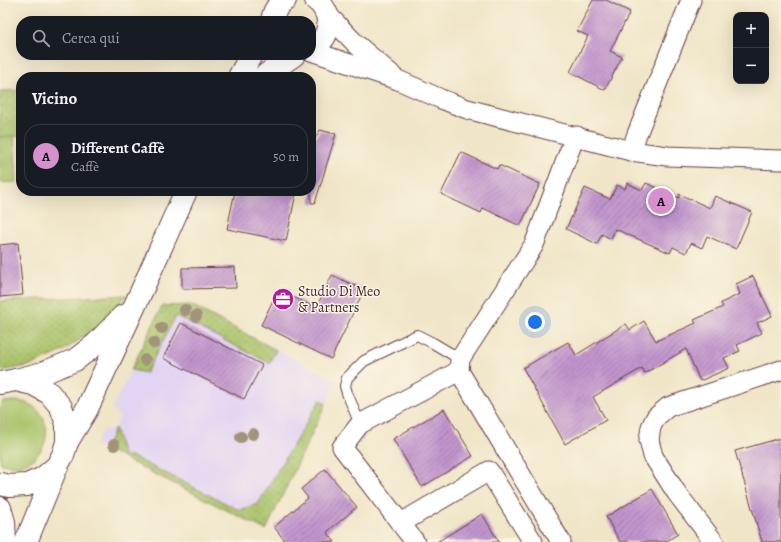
<!DOCTYPE html>
<html lang="it">
<head>
<meta charset="utf-8">
<style>
  body { margin:0; font-family:Alegreya,serif; background:#242831; color:#f1f3f6 }
  .controls { position:absolute; right:12px; top:12px; display:grid; overflow:hidden; border-radius:8px; box-shadow:0 4px 16px #0002 }
  .controls button { width:36px; height:36px; display:grid; place-items:center; padding:0; border:0; border-bottom:1px solid #363941; background:#171b24; color:#f1f3f6; font:20px sans-serif }
  .you { position:absolute; left:535px; top:322px; width:14px; height:14px; margin:-10px; border:3px solid #fff; border-radius:50%; background:#1a73e8; box-shadow:0 0 0 6px #1a73e833 }
  .badge { display:grid; place-items:center; width:26px; height:26px; border-radius:50%; background:#d690ce; color:#111; font-size:13px; font-weight:700 }
  .pin { position:absolute; translate:-50% -50%; border:2px solid #fff; box-shadow:0 1px 4px #0006 }
  .list { margin:0; padding:0; list-style:none }
  h2 { display:flex; justify-content:space-between; align-items:center; height:52px; margin:0; padding:0 16px; font-size:17px }
  h2 small { font-size:13px; font-weight:400; color:#9ea1a6 }
  .list li { display:grid; grid-template-columns:26px 1fr auto; gap:12px; align-items:center; box-sizing:border-box; height:64px; margin:0 8px 8px; padding:0 8px; border:1px solid #363941; border-radius:16px }
  .list b { display:block; font-size:15px; white-space:nowrap }
  .list p { margin:0; font-size:13px; white-space:nowrap; color:#9ea1a6 }
  .list em { font-size:13px; font-style:normal; color:#9ea1a6 }
  .icon { flex:none; width:22px; height:22px; fill:none; stroke:currentColor; stroke-width:2; stroke-linecap:round; stroke-linejoin:round }
  .map { position:relative; flex:none; width:781px; height:542px; overflow:hidden }
  .search { position:absolute; background:#171b24; box-shadow:0 4px 16px #0002; left:16px; top:16px; width:300px; height:44px; display:flex; align-items:center; gap:10px; box-sizing:border-box; padding:0 14px; border-radius:16px; color:#9ea1a6; font-size:15px }
  .panel { position:absolute; background:#171b24; box-shadow:0 4px 16px #0002; left:16px; top:72px; width:300px; height:124px; border-radius:16px }
  .map>svg:first-child { display:block }
  .built { fill:#e2d4f3 }
  .grass { fill:url(#grass-dots); stroke:#7a714a }
  .garden { fill:#a9c369; stroke:#7a714a }
  .building { fill:url(#building-hatch) }
  .lines { fill:none; stroke-linecap:round; stroke-linejoin:round }
  .service-casing { stroke:#633d42; stroke-width:12 }
  .minor-casing { stroke:#633d42; stroke-width:21 }
  .secondary-casing { stroke:#633d42; stroke-width:24 }
  .primary-casing { stroke:#633d42; stroke-width:24 }
  .service { stroke:#fff; stroke-width:10 }
  .minor { stroke:#fff; stroke-width:19 }
  .secondary { stroke:#fff; stroke-width:22 }
  .primary { stroke:#fff; stroke-width:22 }
  .tree { fill:#a4937c }
  .labels { text-anchor:middle; dominant-baseline:central; stroke-width:3; stroke-linejoin:round; paint-order:stroke }
  .poi-label { font-size:14px; fill:#4a1f2b; stroke:#fcf5e5; text-anchor:start }
</style>
</head>
<body>
<div class="map">
<svg width="781" height="542" viewBox="0 0 781 542">
  <defs>
    <pattern id="grass-dots" width="8" height="8" patternUnits="userSpaceOnUse"><rect width="8" height="8" fill="#a9c369"/><path d="M2 2h.1M6 6h.1" fill="none" stroke="#93a75b" stroke-width="1.8" stroke-linecap="round"/></pattern>
    <pattern id="building-hatch" width="6" height="6" patternUnits="userSpaceOnUse"><rect width="6" height="6" fill="#c194cd"/><path d="M-1 1l2-2M0 6l6-6M5 7l2-2" fill="none" stroke="#9f78a7"/></pattern>
  </defs>
  <rect width="100%" height="100%" fill="#fcf5e5"/>
  <filter id="ink" filterUnits="userSpaceOnUse"><feTurbulence type="fractalNoise" baseFrequency=".025" numOctaves="2"/><feDisplacementMap in="SourceGraphic" scale="8" xChannelSelector="R" yChannelSelector="G"/><feConvolveMatrix kernelMatrix="1 2 1 2 8 2 1 2 1" color-interpolation-filters="sRGB"/></filter>
  <filter id="wash" filterUnits="userSpaceOnUse"><feTurbulence type="fractalNoise" baseFrequency=".012" numOctaves="4" result="noise"/><feDisplacementMap in="SourceGraphic" scale="16" xChannelSelector="R" yChannelSelector="G"/><feGaussianBlur stdDeviation="0.9" result="paint"/><feColorMatrix in="noise" values="0 0 0 0 0 0 0 0 0 0 0 0 0 0 0 0 0 1.4 0 .05"/><feComposite in="paint" operator="in"/></filter>
  <g filter="url(#wash)">
    <rect width="100%" height="100%" fill="#f0e5c7"/>
    <polygon class="built" points="191,305 337,381 266,530 96,444 102,431 115,428 120,417 112,409 162,306"/>
    <g class="grass">
      <polygon points="21,90 21,136 0,137 0,91"/>
      <polygon points="127,295 102,324 63,351 32,365 6,370 0,370 0,301"/>
      <polygon points="191,305 276,350 269,363 176,316 146,373 131,370 162,306"/>
      <polygon points="320,400 326,404 266,530 105,449 115,428 123,455 133,457 239,510 258,504"/>
    </g>
    <g class="garden">
      <polygon points="14,136 17,182 0,183 0,137"/>
      <path d="M13,401c7,0 14,1 21,6 22,17 13,51 -13,58 -7,2 -14,0 -21,-2v-59l2,-2z"/>
    </g>
    <g id="blocks">
      <g class="building">
        <polygon points="593,0 606,0 630,12 610,51 622,57 605,90 570,72 588,36 577,31"/>
        <polygon points="320,130 336,134 315,203 311,203 311,145"/>
        <polygon points="461,152 497,169 499,165 540,184 520,226 483,208 481,213 441,194"/>
        <polygon points="627,183 642,190 646,183 679,198 679,194 710,208 715,196 752,212 736,249 707,236 702,248 691,243 686,253 673,247 670,253 615,229 611,239 602,234 597,244 566,229 585,188 610,199 617,185 625,189"/>
        <polygon points="235,191 287,191 296,193 286,241 227,229"/>
        <polygon points="18,243 23,295 0,297 0,245"/>
        <polygon points="235,267 236,288 182,289 182,268"/>
        <polygon points="332,275 364,290 331,359 261,325 278,290 316,308"/>
        <polygon points="753,276 772,316 757,323 762,333 737,345 740,351 724,358 729,368 700,381 686,349 645,373 642,368 593,397 606,420 565,444 523,368 568,342 576,355 626,324 630,330 644,321 656,341 696,323 694,320 723,307 721,303 740,294 736,284"/>
        <polygon points="181,323 262,365 244,399 163,358"/>
        <polygon points="444,409 473,456 422,487 393,439"/>
        <polygon points="781,438 781,542 762,542 735,451"/>
        <polygon points="325,469 357,507 327,532 335,542 286,542 274,527 308,498 301,489"/>
        <polygon points="652,489 678,534 665,542 620,542 606,517"/>
        <polygon points="482,514 499,542 437,542"/>
      </g>
    </g>
  </g>
  <g filter="url(#ink)">
    <use href="#blocks" fill-opacity="0" stroke="#633d42" stroke-width="1"/>
    <g class="lines">
      <g class="service-casing">
        <polyline id="service" points="360,424 347,393 345,386 347,378 364,361 417,335 433,343 460,359"/>
      </g>
      <g class="minor-casing">
        <g id="minor">
          <polyline points="327,14 356,44 391,74"/>
          <polyline points="311,51 398,80 441,99 467,109 631,151 667,156 781,160"/>
          <polyline points="631,151 637,134 691,0"/>
          <polyline points="459,371 561,542"/>
          <polyline points="401,523 489,471 533,542"/>
          <polyline points="415,542 342,447 360,424 459,371 460,359 534,245 572,144 577,136"/>
          <polyline points="714,542 676,492 653,456 649,440 651,427 656,417 668,407 781,370"/>
        </g>
      </g>
      <g class="secondary-casing">
        <g id="secondary">
          <polyline points="0,508 4,522 5,542"/>
          <polyline points="26,542 57,466"/>
        </g>
      </g>
      <g class="primary-casing">
        <g id="primary">
          <path d="M272,21c1,-9 5,-16 13,-21"/>
          <path d="M311,49c16,-8 23,-26 12,-42 -2,-3 -4,-5 -7,-7"/>
          <polyline points="239,77 251,55"/>
          <polyline points="263,77 294,55"/>
          <polyline points="16,380 43,373 75,360 96,344 123,316"/>
          <polyline points="0,383 16,380 33,384 49,393 61,407 67,424 67,442 63,455 57,466 43,478 27,485 9,486 0,484"/>
          <polyline points="67,442 87,409 142,290 186,191"/>
        </g>
      </g>
      <use href="#service" class="service"/>
      <use href="#minor" class="minor"/>
      <use href="#secondary" class="secondary"/>
      <use href="#primary" class="primary"/>
    </g>
    <g class="tree">
      <circle cx="185" cy="310" r="6"/>
      <circle cx="196" cy="316" r="6"/>
      <circle cx="162" cy="328" r="6"/>
      <circle cx="154" cy="343" r="6"/>
      <circle cx="145" cy="360" r="6"/>
      <circle cx="253" cy="434" r="6"/>
      <circle cx="241" cy="437" r="6"/>
      <circle cx="114" cy="445" r="6"/>
    </g>
  </g>
  <defs>
    <g id="office-disc" transform="scale(1.15)"><circle r="9.5" fill="#b5179e" stroke="#fcf5e5"/><path d="M-6-3h4V-5.5h4V-3h4V5H-6ZM-1-4.5V-3h2v-1.5ZM-6 0V1H6V0Z" fill="#fff"/></g>
  </defs>
  <g fill-rule="evenodd">
    <use href="#office-disc" x="283" y="299"/>
  </g>
  <g class="labels">
    <g class="poi-label">
      <text x="298" y="291">Studio Di Meo<tspan x="298" dy="16">&amp; Partners</tspan></text>
    </g>
  </g>
</svg>
<div class="controls">
<button>+</button>
<button>−</button>
</div>
<div class="you"></div>
<div class="pin badge" style="left:661px;top:201px">A</div>
<div class="search"><svg class="icon" aria-label="search" viewBox="0 0 24 24"><circle cx="10" cy="10" r="6"/><path d="M15 15l6 6"/></svg>Cerca qui</div>
<section class="panel">
<h2>Vicino<small></small></h2>
<ul class="list">
<li><span class="badge">A</span><div><b>Different Caffè</b><p>Caffè</p></div><em>50 m</em></li>
</ul>
</section>
</div>
</body>
</html>
